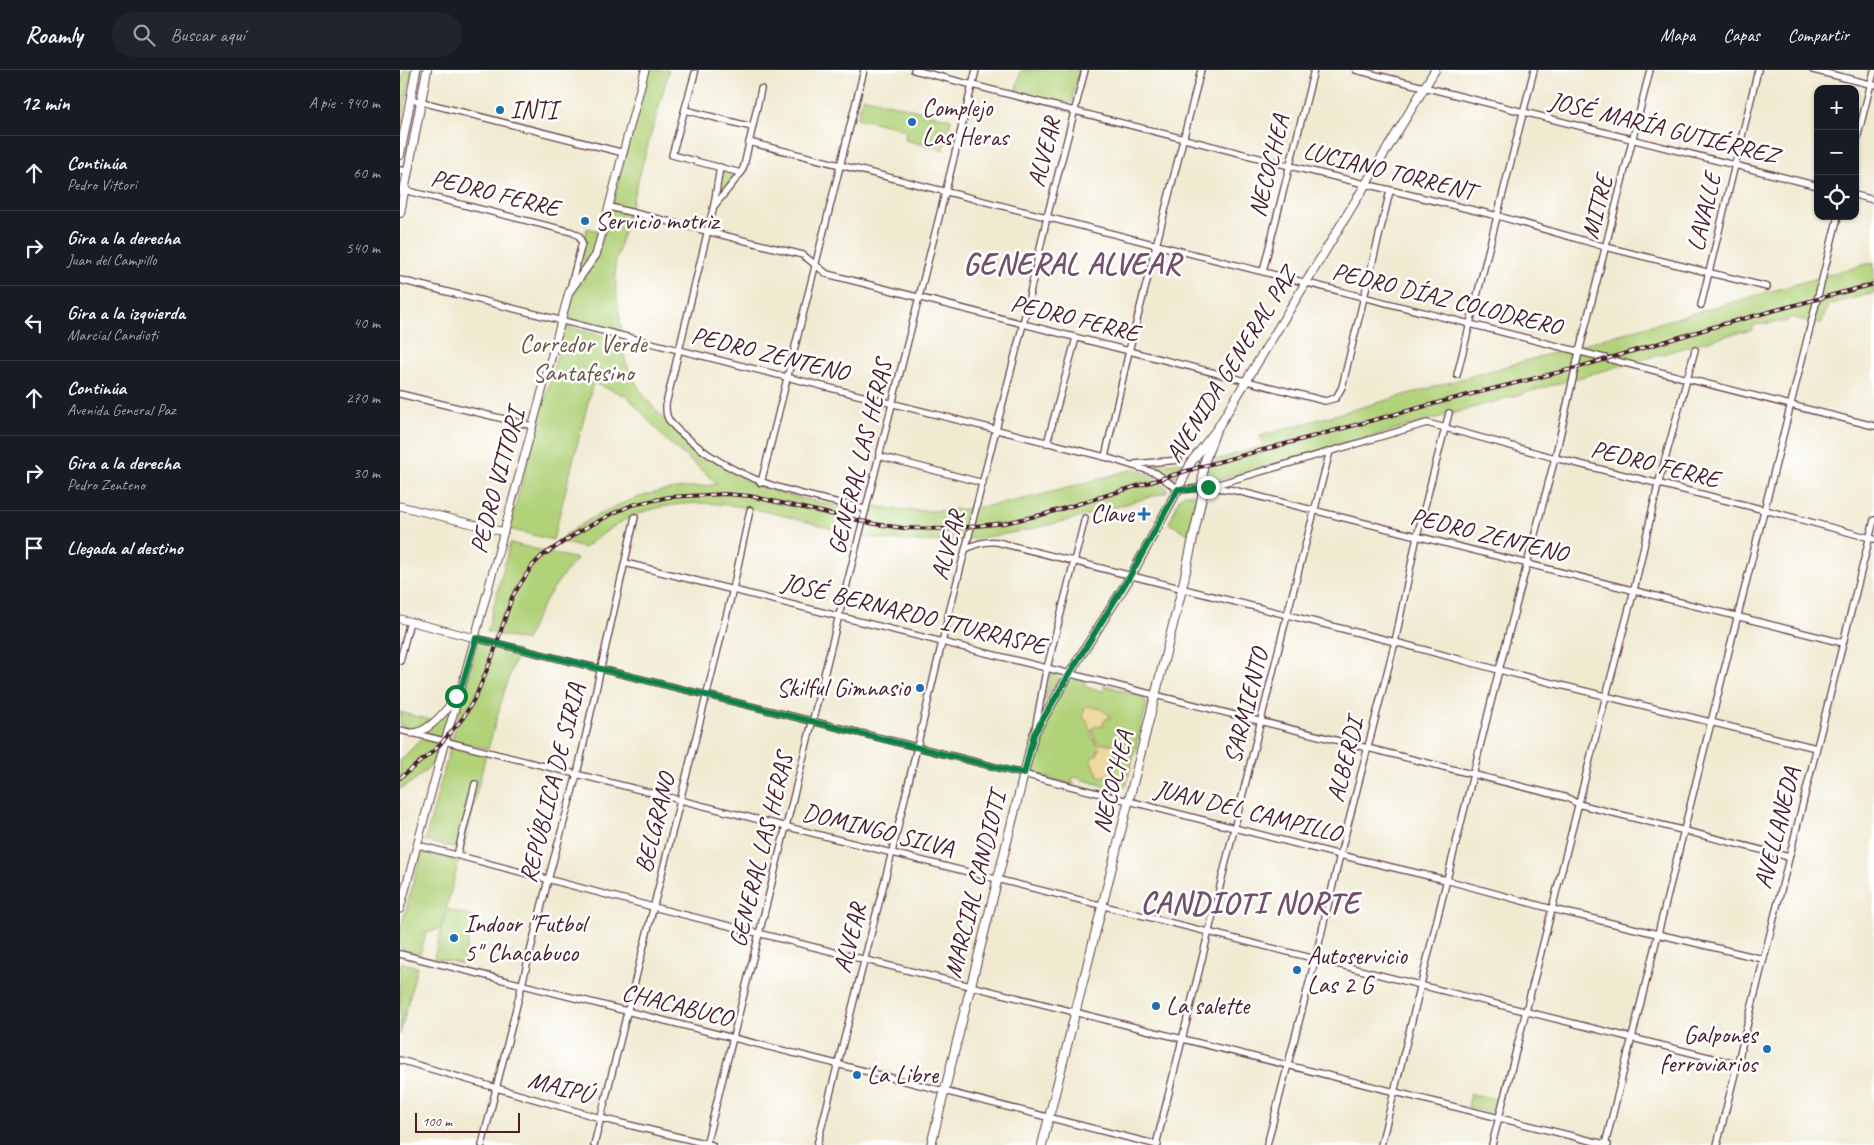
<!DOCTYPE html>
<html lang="es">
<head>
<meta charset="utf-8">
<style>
  body { margin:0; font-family:Caveat,sans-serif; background:#20242c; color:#f1f3f6 }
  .controls { position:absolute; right:15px; top:15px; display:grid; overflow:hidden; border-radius:10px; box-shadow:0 1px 4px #0004 }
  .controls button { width:45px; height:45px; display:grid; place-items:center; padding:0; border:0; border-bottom:1px solid #363941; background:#171b24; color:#f1f3f6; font:25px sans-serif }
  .scale { position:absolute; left:15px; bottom:12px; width:105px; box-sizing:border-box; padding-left:5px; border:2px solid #4a1f2b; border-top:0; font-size:14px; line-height:18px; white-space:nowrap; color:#4a1f2b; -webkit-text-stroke:4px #fff; paint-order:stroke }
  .stop { position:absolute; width:15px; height:15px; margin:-11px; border:4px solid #0b8043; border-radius:50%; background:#fff }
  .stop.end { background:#0b8043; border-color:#fff; box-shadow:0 1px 5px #0008 }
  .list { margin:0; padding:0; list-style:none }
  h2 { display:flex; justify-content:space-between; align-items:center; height:65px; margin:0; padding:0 20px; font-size:21px }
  h2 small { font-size:16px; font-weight:400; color:#9ea1a6 }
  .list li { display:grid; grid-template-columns:32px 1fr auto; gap:15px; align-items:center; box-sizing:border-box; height:75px; padding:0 20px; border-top:1px solid #363941 }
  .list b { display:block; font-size:19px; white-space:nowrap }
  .list p { margin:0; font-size:16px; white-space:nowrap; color:#9ea1a6 }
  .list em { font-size:16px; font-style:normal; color:#9ea1a6 }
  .icon { flex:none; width:28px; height:28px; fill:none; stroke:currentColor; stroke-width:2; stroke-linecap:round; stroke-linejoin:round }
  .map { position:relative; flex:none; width:1474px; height:1075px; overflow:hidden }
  header { display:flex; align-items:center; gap:30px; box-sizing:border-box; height:70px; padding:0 25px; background:#171b24; border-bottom:1px solid #363941 }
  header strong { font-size:24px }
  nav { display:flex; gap:28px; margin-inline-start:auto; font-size:18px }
  .search { width:350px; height:45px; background:#20242c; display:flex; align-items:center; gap:12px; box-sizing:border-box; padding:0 18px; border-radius:28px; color:#9ea1a6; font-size:19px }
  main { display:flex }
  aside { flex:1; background:#171b24 }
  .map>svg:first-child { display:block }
  .green { fill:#b1d279; stroke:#7e7852 }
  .sand { fill:#eeda9e; stroke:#9c7c64 }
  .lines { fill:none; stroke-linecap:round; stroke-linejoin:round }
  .minor-casing { stroke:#633d44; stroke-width:8 }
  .tertiary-casing { stroke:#633d44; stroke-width:9 }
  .secondary-casing { stroke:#633d44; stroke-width:10 }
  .minor { stroke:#fff; stroke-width:5.5 }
  .tertiary { stroke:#fff; stroke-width:7 }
  .secondary { stroke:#fff; stroke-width:8 }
  .rail-casing { stroke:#4a1f2b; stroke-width:4 }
  .rail { stroke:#fff; stroke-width:2; stroke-dasharray:5.5; stroke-linecap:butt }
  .route { stroke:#0b8043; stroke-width:6 }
  .poi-dot { fill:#1f6fb2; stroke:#fff; stroke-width:2 }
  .labels { text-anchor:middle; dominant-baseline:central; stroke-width:5; stroke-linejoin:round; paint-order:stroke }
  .poi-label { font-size:25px; fill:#4a1f2b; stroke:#fff; text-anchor:start }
  .street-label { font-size:25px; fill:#4a1f2b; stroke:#fff }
  .park-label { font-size:25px; fill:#695542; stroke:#fff }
  .district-label { font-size:30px; font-weight:bold; letter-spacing:1px; fill:#755069; stroke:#fff }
</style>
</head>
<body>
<header>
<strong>Roamly</strong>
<div class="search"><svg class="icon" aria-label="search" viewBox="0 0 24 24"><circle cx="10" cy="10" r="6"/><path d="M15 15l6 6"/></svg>Buscar aquí</div>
<nav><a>Mapa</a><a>Capas</a><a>Compartir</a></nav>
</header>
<main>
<aside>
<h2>12 min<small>A pie · 940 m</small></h2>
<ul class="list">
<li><svg class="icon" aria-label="ahead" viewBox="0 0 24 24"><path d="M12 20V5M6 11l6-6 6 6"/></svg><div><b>Continúa</b><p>Pedro Vittori</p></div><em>60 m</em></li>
<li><svg class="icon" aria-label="right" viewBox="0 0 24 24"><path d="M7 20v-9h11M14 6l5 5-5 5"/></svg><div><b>Gira a la derecha</b><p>Juan del Campillo</p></div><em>540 m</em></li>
<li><svg class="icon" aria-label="left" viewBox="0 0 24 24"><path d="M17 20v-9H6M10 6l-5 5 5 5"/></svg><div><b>Gira a la izquierda</b><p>Marcial Candioti</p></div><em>40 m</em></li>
<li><svg class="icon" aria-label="ahead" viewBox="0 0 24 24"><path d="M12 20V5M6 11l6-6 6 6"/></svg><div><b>Continúa</b><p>Avenida General Paz</p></div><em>270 m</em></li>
<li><svg class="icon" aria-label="right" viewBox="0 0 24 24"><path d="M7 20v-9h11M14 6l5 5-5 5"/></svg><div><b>Gira a la derecha</b><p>Pedro Zenteno</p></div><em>30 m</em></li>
<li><svg class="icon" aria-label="arrive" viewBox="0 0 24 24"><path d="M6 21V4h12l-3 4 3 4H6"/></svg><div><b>Llegada al destino</b></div></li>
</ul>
</aside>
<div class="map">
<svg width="1474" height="1075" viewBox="0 0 1474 1075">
  <rect width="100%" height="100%" fill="#fff"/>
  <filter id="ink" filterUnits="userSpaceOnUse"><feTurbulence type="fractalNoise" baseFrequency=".02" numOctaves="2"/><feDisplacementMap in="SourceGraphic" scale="10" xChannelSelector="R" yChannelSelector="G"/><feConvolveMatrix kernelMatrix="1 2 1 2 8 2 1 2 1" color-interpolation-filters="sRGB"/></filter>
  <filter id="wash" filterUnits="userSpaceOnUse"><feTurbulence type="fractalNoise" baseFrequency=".0096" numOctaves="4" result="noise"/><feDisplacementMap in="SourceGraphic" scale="20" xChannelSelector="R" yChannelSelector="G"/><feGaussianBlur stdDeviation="1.12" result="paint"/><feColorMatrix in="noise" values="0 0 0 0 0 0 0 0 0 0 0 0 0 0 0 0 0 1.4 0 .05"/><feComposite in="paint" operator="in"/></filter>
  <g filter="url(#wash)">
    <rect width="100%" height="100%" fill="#f0ead1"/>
    <g class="green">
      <polygon points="4,0 12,0 0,62 0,19"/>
      <polygon points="248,0 269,0 230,139 212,135"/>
      <polygon points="621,0 679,0 671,34 616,21"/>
      <polygon points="463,27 551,49 544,80 505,70 506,60 457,48"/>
      <polygon points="321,98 339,103 316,130"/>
      <polygon points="211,140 228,144 215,195 216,220 222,263 167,248 174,224 197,188"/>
      <polygon points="187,158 199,161 189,191 174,212"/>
      <polygon points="1474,192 1474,223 1428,235 1421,254 1389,247 1388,251 1353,255 1353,260 1329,265 819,410 807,408 808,397 812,391 864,376 860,366"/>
      <path d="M165,256l57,15c2,57 86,124 136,144 29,12 68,18 99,25l-6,24c-69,-18 -145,-47 -216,-19 -19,8 -35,21 -51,33l-26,-7c32,-25 70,-44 110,-51 17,-3 34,-3 50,-6l-52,-44 -39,-44 -34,-13 -40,157 -44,-11z"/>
      <polygon points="783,392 772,411 755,395"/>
      <path d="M734,399c13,4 23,10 33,19v4c-100,29 -200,63 -305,44l8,-31c90,19 178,-12 264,-36z"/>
      <polygon points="785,424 793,424 797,428 788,464 769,453 780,427"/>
      <path d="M110,473l67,16c-24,26 -38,49 -51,82l-39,-9z"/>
      <polygon points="78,571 118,581 104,622 88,679 52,670"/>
      <polygon points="651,603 660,605 642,635"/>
      <path d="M680,609l4,1 1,7 17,4h3l-1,-6 39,11 4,9 -21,81 -13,9 -7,-1 -2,-8 -30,-9 -2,1 2,7 -43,-12c-9,-28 22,-67 37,-91z"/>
      <polygon points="56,631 46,669 24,663"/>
      <path d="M0,642l31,8c-13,10 -15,10 -31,6z"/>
      <polygon points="22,668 45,674 41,688 12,712 0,719 0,691"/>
      <polygon points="51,675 86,684 63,780 25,771"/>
      <polygon points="22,782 59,791 46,839 74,847 63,894 34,888 45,844 40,859 26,863 20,884 0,879 0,861"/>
      <polygon points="0,892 17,897 0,965"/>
      <polygon points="1071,1024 1096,1029 1091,1043 1068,1037"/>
    </g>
    <path class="sand" d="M688,636l13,3 9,7v3l-3,-1 -4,5 1,3 -10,1 -2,2 3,10 4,5h11l4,2 3,22c-3,5 -10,5 -14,9l-4,-1 -8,-15v-3l6,-3 2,-7 -7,-11 -5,-16 -4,-3 1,-10z"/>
  </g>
  <g filter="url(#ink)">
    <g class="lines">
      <g class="minor-casing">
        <g id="minor">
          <polyline points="514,0 890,96 1098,146 1206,177 1367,217"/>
          <polyline points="956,0 1418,116"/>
          <polyline points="1413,0 1474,15"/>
          <polyline points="295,3 272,85 341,103"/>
          <polyline points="10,29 224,83"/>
          <polyline points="285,40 352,57"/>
          <polyline points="349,72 1474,356"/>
          <polyline points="1455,77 1474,1"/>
          <path d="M320,97l-6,38 -48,199c0,4 0,9 1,12 3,8 16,19 24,25 53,44 109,53 175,68"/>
          <polyline points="0,100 8,102"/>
          <polyline points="0,119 172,162 179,166 182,173 170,219"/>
          <polyline points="1455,125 1474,130"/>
          <polyline points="315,135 341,103 344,96 361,19"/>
          <polyline points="210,137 403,185 427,204 925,331 936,328 942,317 990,121"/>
          <polyline points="863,201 914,0"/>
          <polyline points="0,210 705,387 756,403 772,415 781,420 808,417 833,420 1443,573"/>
          <polyline points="1301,235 1358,0"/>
          <polyline points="1057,305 1134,0"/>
          <polyline points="0,324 133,356"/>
          <polyline points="647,373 676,268"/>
          <polyline points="479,386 583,413"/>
          <polyline points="705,387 729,281 801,0"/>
          <polyline points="735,394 779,390"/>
          <polyline points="361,413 464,0"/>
          <polyline points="812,416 1027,353 1155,388 1365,440 1474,469"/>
          <path d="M566,479c10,-6 19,-8 31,-7l398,100 104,28 317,78"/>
          <polyline points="225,493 1168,728 1178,734 1389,787"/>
          <polyline points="75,568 517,677 940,785 1046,810 1152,839 1363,889"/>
          <polyline points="0,591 10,551"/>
          <polyline points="0,660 1336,994"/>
          <polyline points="635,660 645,606 685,448"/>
          <polyline points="18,775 253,837 1208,1075"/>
          <polyline points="57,785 75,714"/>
          <polyline points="0,884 758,1075"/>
          <polyline points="0,990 200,1048 312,1075"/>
          <polyline points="82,1075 148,810 177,704 235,447"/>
          <polyline points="194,1075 333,519 350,440"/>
          <polyline points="306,1075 576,0"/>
          <polyline points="417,1075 492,782 550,539 623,254 647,147 685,0"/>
          <polyline points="756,1075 887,545 930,381"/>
          <polyline points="867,1075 915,890 940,785 995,572 1017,466 1049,343"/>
          <polyline points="981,1075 1099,600 1155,388 1179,282 1250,0"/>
          <polyline points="1092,1075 1206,626 1234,520 1258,415 1295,280"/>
          <polyline points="1205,1075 1438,146"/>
          <polyline points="1317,1075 1474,450"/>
        </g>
      </g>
      <g class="tertiary-casing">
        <g id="tertiary">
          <polyline points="0,436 104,462"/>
          <polyline points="0,549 75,568"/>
          <path d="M12,663c17,0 37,-26 46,-39"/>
          <polyline points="0,839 45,671 62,615 169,222 196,185 245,0"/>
        </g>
      </g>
      <g class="secondary-casing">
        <g id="secondary">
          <polyline points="0,85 16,0"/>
          <polyline points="0,143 27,0"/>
          <polyline points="531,1075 634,664 676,593 731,506 778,419 792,391 817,359 1035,0"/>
          <polyline points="642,1075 782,519 802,427 803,396 815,363"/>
        </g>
      </g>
      <use href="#minor" class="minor"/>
      <use href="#tertiary" class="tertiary"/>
      <use href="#secondary" class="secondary"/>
      <g class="rail-casing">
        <polyline id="rail" points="0,708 36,679 63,648 76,626 93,585 112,527 132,496 142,486 180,461 212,444 232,435 269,427 325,424 350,426 475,454 503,458 547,459 605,453 645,444 803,396 1048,330 1176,298 1320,255 1474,214"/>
      </g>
      <use href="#rail" class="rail"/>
    </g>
  </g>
  <g class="lines" filter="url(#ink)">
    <polyline class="route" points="56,626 62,615 76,568 624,704 634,664 676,593 730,506 778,419 788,420 808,417"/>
  </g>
  <g class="poi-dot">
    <circle cx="100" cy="40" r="5"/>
    <circle cx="512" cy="52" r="5"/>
    <circle cx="185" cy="151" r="5"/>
    <path d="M741.5 436.5h5v5h5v5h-5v5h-5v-5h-5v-5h5z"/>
    <circle cx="520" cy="618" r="5"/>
    <circle cx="54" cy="868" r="5"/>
    <circle cx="897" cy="900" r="5"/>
    <circle cx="756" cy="936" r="5"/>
    <circle cx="1367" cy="979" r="5"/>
    <circle cx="457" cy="1005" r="5"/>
  </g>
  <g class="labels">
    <g class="poi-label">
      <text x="522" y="38">Complejo<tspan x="522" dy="29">Las Heras</tspan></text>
      <text x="110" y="40">INTI</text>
      <text x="195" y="151">Servicio motriz</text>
      <text x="734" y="444" text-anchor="end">Clave</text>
      <text x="510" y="618" text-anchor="end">Skilful Gimnasio</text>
      <text x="64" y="854">Indoor "Futbol<tspan x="64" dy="29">5" Chacabuco</tspan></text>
      <text x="907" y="886">Autoservicio<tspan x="907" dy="29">Las 2 G</tspan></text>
      <text x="766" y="936">La salette</text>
      <text x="1357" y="965" text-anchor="end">Galpones<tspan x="1357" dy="29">ferroviarios</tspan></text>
      <text x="467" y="1005">La Libre</text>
    </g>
    <g class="street-label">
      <text transform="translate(1264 58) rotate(14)">JOSÉ MARÍA GUTIÉRREZ</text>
      <text transform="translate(644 82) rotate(-76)">ALVEAR</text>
      <text transform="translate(869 96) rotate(-76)">NECOCHEA</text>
      <text transform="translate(989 101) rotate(14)">LUCIANO TORRENT</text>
      <text transform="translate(95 123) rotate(14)">PEDRO FERRE</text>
      <text transform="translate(1197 137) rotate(-76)">MITRE</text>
      <text transform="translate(1304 142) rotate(-77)">LAVALLE</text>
      <text transform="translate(1047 229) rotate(14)">PEDRO DÍAZ COLODRERO</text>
      <text transform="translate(675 248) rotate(14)">PEDRO FERRE</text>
      <text transform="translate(370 284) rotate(14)">PEDRO ZENTENO</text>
      <text transform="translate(831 295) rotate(-58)">AVENIDA GENERAL PAZ</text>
      <text transform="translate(460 387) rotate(-76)">GENERAL LAS HERAS</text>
      <text transform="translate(1255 394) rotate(14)">PEDRO FERRE</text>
      <text transform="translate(97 411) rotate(-75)">PEDRO VITTORI</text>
      <text transform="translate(1089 465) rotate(14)">PEDRO ZENTENO</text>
      <text transform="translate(548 475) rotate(-75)">ALVEAR</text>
      <text transform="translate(514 544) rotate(14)">JOSÉ BERNARDO ITURRASPE</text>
      <text transform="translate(846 636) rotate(-76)">SARMIENTO</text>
      <text transform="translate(945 690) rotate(-76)">ALBERDI</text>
      <text transform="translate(713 712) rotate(-76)">NECOCHEA</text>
      <text transform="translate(152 713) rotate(-76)">REPÚBLICA DE SIRIA</text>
      <text transform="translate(848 741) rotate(14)">JUAN DEL CAMPILLO</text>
      <text transform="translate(255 753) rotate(-76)">BELGRANO</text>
      <text transform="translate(1377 758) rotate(-76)">AVELLANEDA</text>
      <text transform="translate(478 760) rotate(14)">DOMINGO SILVA</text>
      <text transform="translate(361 780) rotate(-76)">GENERAL LAS HERAS</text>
      <text transform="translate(575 815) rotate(-76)">MARCIAL CANDIOTI</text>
      <text transform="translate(450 868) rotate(-76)">ALVEAR</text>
      <text transform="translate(277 935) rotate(14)">CHACABUCO</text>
      <text transform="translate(160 1017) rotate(15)">MAIPÚ</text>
    </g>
    <g class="park-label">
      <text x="183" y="274">Corredor Verde<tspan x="183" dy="29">Santafesino</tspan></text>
    </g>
    <g class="district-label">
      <text x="672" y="194">GENERAL ALVEAR</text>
      <text x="850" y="833">CANDIOTI NORTE</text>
    </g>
  </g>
</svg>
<div class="controls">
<button>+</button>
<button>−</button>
<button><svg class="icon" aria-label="locate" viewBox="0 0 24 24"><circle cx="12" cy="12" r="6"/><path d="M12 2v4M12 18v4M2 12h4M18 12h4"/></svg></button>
</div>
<div class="scale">100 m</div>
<div class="stop" style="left:56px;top:626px"></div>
<div class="stop end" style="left:808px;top:417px"></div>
</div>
</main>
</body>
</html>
